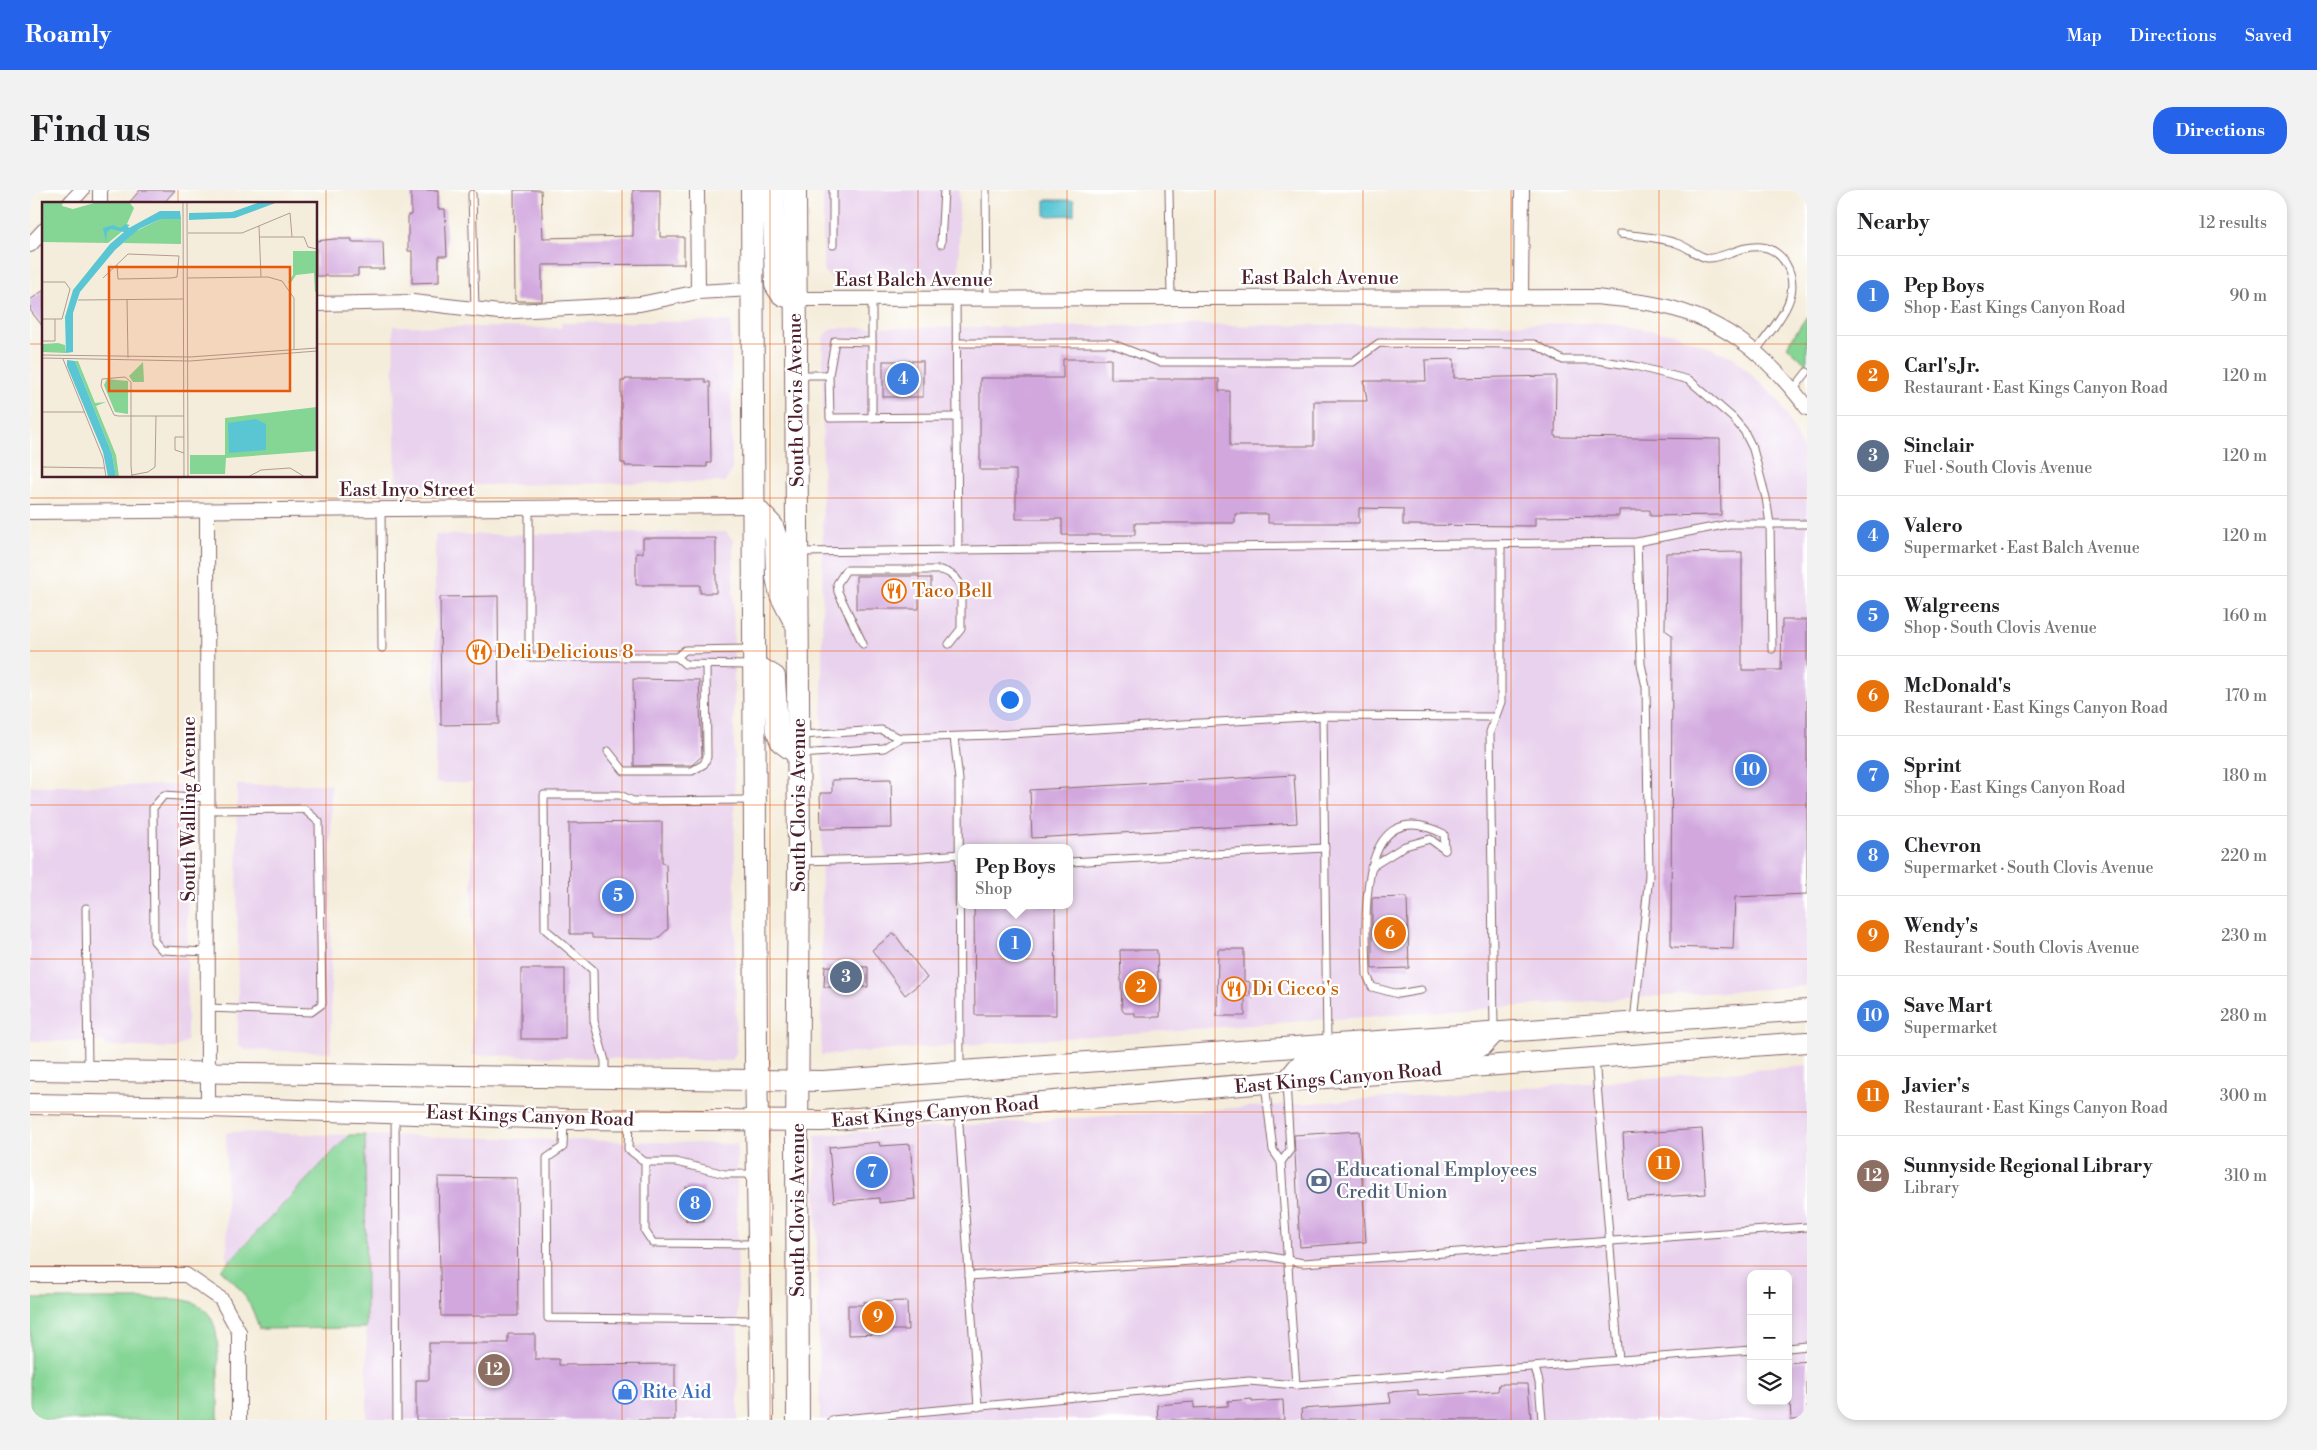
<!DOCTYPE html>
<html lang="en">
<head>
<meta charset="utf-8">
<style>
  body { margin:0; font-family:"Libre Bodoni",serif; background:#f2f2f2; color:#202124 }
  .controls { position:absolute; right:15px; bottom:15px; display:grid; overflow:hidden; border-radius:10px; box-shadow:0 2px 8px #0003 }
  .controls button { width:45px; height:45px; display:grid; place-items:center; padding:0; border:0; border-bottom:1px solid #e0e0e0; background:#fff; color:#202124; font:25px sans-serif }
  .you { position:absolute; left:979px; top:509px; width:18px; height:18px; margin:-12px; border:4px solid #fff; border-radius:50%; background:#1a73e8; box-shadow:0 0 0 8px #1a73e833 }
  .badge { display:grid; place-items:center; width:32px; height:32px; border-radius:50%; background:#2563eb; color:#fff; font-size:16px; font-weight:700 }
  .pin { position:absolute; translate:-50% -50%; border:2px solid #fff; box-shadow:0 1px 5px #0006 }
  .popup { position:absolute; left:928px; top:654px; width:115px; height:65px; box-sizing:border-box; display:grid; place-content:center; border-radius:10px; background:#fff; filter:drop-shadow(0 1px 4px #0005); font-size:16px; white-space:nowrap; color:#757577 }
  .popup b { font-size:19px; color:#202124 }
  .popup::after { content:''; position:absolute; left:50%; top:100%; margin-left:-10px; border:10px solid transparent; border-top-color:#fff }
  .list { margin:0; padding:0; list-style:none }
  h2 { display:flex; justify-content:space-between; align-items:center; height:65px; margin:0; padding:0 20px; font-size:21px }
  h2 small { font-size:16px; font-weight:400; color:#757577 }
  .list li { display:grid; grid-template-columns:32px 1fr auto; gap:15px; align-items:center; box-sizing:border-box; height:80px; padding:0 20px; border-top:1px solid #e0e0e0 }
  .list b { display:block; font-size:19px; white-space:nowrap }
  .list p { margin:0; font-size:16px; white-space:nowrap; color:#757577 }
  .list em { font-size:16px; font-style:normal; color:#757577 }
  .icon { flex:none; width:28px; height:28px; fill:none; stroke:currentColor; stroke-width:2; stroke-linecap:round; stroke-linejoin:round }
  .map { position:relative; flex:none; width:1777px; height:1230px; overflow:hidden; border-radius:20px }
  header { display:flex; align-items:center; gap:30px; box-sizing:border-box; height:70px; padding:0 25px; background:#2563eb; color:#fff }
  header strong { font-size:24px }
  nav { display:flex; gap:28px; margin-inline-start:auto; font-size:18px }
  .intro { display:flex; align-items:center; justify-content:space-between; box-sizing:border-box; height:120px; padding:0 30px }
  h1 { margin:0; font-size:35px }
  .button { padding:12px 22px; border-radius:20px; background:#2563eb; color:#fff; font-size:18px; font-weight:700 }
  main { display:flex; gap:30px; padding:0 30px }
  aside { flex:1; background:#fff; border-radius:20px; box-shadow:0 2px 8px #0003 }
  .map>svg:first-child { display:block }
  .built { fill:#e9d2ed; fill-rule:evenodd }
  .green { fill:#85d595; stroke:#687a60 }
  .water { fill:#5ac6d4; stroke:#527280 }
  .building { fill:#d1a7de }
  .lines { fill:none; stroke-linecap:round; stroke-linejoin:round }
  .lane-casing { stroke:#866769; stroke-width:9 }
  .street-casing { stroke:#866769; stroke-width:16 }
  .secondary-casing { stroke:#866769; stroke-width:22 }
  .primary-casing { stroke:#866769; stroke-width:24 }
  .lane { stroke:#fff; stroke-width:7 }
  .street { stroke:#fff; stroke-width:14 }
  .secondary { stroke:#fff; stroke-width:20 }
  .primary { stroke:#fff; stroke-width:22 }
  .grid { fill:none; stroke:#e8590c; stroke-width:1; stroke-opacity:0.55 }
  .labels { text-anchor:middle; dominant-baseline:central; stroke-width:4.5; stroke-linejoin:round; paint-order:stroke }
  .street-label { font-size:19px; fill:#4a1f2b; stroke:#fff }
  .food-label { font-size:19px; fill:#c56008; stroke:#fff; text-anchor:start }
  .service-label { font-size:19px; fill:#4e5e75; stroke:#fff; text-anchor:start }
  .shop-label { font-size:19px; fill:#366cbe; stroke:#fff; text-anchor:start }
  .inset-road { fill:none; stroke:#b19b95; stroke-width:1 }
  .view { fill:#e8590c; fill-opacity:0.15; stroke:#e8590c; stroke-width:2.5 }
  .inset-edge { fill:none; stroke:#4a1f2b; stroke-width:2.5 }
</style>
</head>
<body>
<header>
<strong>Roamly</strong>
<nav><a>Map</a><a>Directions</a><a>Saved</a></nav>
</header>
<div class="intro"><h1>Find us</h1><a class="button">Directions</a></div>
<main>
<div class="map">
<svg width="1777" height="1230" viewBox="0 0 1777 1230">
  <rect width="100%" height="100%" fill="#fff"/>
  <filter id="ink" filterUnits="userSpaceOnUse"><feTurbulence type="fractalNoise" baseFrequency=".02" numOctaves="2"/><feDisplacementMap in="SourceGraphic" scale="10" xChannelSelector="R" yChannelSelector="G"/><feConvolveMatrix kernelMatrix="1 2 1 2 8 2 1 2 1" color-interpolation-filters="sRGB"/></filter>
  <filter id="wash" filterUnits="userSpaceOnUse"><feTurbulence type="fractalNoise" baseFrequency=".0096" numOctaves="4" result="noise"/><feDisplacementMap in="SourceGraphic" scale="20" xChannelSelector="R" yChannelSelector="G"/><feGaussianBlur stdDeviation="1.12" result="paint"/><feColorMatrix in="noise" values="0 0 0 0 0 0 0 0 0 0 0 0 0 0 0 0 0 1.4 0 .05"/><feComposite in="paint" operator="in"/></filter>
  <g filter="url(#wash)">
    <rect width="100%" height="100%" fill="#f5eddb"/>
    <g class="built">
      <polygon points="793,0 929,0 929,88 801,88 793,80"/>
      <polygon points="701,131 702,281 695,292 366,296 363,136 531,138 531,133"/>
      <path d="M1577,133l68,11 58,23 46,44 28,57v528l-986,69 2,-718 10,-9zM931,658h108v57h-108z"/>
      <polygon points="696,342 703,350 706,863 703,869 697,871 442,865 442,593 405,593 405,345"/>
      <polygon points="301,594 301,862 215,860 208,854 207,595"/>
      <polygon points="158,595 157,851 145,858 75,856 75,852 0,851 0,596"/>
      <path d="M1777,876v354h-987l-5,-285 586,-38zM1721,1084h37v127h-37z"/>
      <polygon points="196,942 319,945 197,1073"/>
      <polygon points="335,945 707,954 708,1230 337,1230"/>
    </g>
    <g class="green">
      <polygon points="1777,126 1777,175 1757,156"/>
      <path d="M319,945h16l1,193 -107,1c-7,-26 -18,-42 -38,-59z"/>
      <path d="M0,1109h146c43,3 42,36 42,70 0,17 0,34 0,51h-188z"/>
    </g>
    <polygon class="water" points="1015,10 1044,10 1044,25 1015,26"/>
    <g id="blocks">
      <g class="building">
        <polygon points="110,0 145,0 133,14 98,14"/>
        <polygon points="381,0 408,0 408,19 415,19 417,66 409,66 409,92 382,93 382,61 378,61 378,25 381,25"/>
        <polygon points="484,0 511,0 513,48 603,46 603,0 630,0 630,47 654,47 654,74 512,75 512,111 485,111"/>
        <polygon points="304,49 322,49 322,52 353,52 354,79 328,79 328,86 286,86 286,51"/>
        <polygon points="14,100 14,138 0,120 0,110"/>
        <polygon points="1033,169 1081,169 1081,189 1189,189 1189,201 1200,201 1200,256 1284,256 1284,211 1337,211 1334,191 1396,191 1395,170 1424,169 1424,188 1526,186 1525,247 1690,249 1691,325 1620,326 1620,320 1589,320 1589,326 1505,327 1505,336 1373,335 1373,319 1329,318 1329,333 1238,333 1238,324 1205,324 1205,333 1105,333 1105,345 1032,345 1032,329 986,329 986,280 950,280 950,188 1033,188"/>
        <rect x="853" y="171" width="40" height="36"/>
        <polygon points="595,189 675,189 675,192 680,192 681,273 677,273 677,277 595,276 595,273 591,273 591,191 595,191"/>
        <polygon points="613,348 686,348 686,403 670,403 670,395 606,395 606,363 613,363"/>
        <polygon points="1712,362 1712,480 1751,480 1752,430 1777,430 1777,704 1705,707 1703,759 1641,757 1642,445 1635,440 1636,363"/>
        <polygon points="826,386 889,386 889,388 901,388 901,403 889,403 889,419 826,419"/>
        <polygon points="468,406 469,534 411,535 410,407"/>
        <polygon points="603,489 669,490 672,566 662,575 604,576"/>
        <polygon points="1264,585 1267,633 1002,648 1000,600"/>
        <polygon points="861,589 862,638 791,639 790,603 802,603 802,590"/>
        <polygon points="632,632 632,673 636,674 638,739 627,749 562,748 562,744 540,744 539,633"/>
        <polygon points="1377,707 1379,778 1342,779 1342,708"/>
        <polygon points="944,715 1025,715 1026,825 945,825"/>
        <polygon points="864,743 897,788 875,805 842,760"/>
        <polygon points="1188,759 1214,759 1214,791 1220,792 1220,806 1215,806 1215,826 1187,826"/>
        <polygon points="1090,760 1127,760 1128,790 1131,790 1130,827 1105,827 1105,823 1095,823 1092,820"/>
        <polygon points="795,776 838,777 838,797 794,797"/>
        <rect x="491" y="779" width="44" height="70"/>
        <polygon points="1672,939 1676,1004 1597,1009 1593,944"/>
        <polygon points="1329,941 1336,1052 1270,1057 1264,945"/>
        <polygon points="849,952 850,956 880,954 885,1009 849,1013 849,1008 804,1012 799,957"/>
        <polygon points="408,987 487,988 488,1126 411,1126"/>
        <rect x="656" y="997" width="18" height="34"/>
        <polygon points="877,1111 878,1140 852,1140 852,1144 818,1145 818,1115 834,1115 834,1112"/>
        <polygon points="478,1144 505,1144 505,1169 529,1169 529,1175 645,1174 645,1230 386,1230 386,1190 399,1190 399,1153 478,1153"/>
        <polygon points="1777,1171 1777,1230 1761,1230 1758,1173"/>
        <polygon points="1469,1194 1498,1194 1501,1230 1272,1230 1271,1219 1361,1213 1359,1202 1388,1200 1388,1206 1468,1201"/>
        <polygon points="1222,1209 1222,1212 1253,1210 1254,1230 1128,1230 1127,1215 1164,1212 1164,1218 1198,1216 1198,1211"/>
      </g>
    </g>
  </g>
  <g filter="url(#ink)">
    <use href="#blocks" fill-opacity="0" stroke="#866769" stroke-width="1"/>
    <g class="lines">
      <g class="lane-casing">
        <g id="lane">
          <polyline points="803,0 803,55"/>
          <polyline points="956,0 957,108"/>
          <polyline points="1139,0 1141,107"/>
          <polyline points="442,4 445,119"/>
          <path d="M1590,44c18,2 38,3 56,9 11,3 20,13 31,15 14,2 34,-14 55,-11 10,1 20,9 24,17 19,33 -12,61 -30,87"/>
          <polyline points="911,54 914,0"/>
          <polyline points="926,108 928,360"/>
          <polyline points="926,153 1080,153 1129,172 1323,172 1349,153 1504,154 1533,170 1566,170 1605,176 1659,190 1703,228 1714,241 1723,259 1736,308 1740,334 1742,459"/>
          <polyline points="768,185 799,185 800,228 927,227"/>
          <polyline points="799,185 805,151 842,152"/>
          <polyline points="1763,200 1777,182"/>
          <polyline points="842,228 842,109"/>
          <polyline points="499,318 499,467 647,467"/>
          <polyline points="351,319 352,458"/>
          <polyline points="769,362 1607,352 1699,334 1777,334"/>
          <path d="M833,454l-25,-52 -1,-8 9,-14h95c10,3 16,7 20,17v42l-12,15"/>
          <polyline points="721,459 655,460 647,467 655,474 722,475"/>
          <polyline points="1293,526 1297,853"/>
          <polyline points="924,547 929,590 930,878"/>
          <polyline points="870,548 964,545 1293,526 1465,527"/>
          <polyline points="578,561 594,581 662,581 674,574 677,567 676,475"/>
          <polyline points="771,564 854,558 870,548 851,540 772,545"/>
          <polyline points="178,608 134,605 123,618 124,751 132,760 178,762"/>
          <polyline points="178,620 274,619 289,632 292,814 281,822 178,818"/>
          <polyline points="772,671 880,668 931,664"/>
          <polyline points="1039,672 1295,658"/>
          <polyline points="1341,677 1375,656 1400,649 1415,660"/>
          <polyline points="56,718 58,879"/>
          <path d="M1391,800l-23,4 -26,-7 -5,-12c-1,-50 -13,-186 77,-141l1,16"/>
          <polyline points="1604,832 1619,685 1616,497 1611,474 1607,352"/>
          <polyline points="1464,840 1460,542 1471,512 1471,354"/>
          <polyline points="1565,868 1589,1171"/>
          <polyline points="575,887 575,871 564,831 563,780 515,739 514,605 590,605 603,611 722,610"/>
          <polyline points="1235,894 1243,960 1251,972 1266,1195"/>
          <polyline points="928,920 948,1217"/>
          <polyline points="365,925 367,1230"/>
          <polyline points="534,930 533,957 517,968 518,1128 728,1130"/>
          <polyline points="599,930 598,959 615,972 615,1041 623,1053 725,1054"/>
          <polyline points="615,972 646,972 695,984 726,984"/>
          <polyline points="1251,972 1260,960 1256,892"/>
          <polyline points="939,1086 1236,1066 1273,1073 1777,1037"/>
          <polyline points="1758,1158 1777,1156"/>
          <polyline points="1505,1178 1509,1192 1512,1230"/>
          <polyline points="802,1230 1219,1191 1266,1195 1721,1160"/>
        </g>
      </g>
      <g class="street-casing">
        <g id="street">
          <polyline points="39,14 52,0"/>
          <polyline points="70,14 70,0"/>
          <polyline points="0,55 14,40"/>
          <polyline points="668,102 722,99"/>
          <polyline points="1491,107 1492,0"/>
          <path d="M765,109l800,-2c18,2 36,3 53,6 71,12 117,49 159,105"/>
          <polyline points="286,114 383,112 469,122 610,114 668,102 667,0"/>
          <polyline points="177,321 178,917"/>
          <polyline points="0,322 723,316"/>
          <polyline points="0,1085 156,1085 191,1109 209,1142 209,1230"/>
        </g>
      </g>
      <g class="secondary-casing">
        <g id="secondary">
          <polyline points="0,880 793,891 1777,820"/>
          <polyline points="1256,892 1269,876 1445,859 1453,855 1464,843"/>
          <polyline points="0,914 178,917 534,929 792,931 1282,889 1777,852"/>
        </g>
      </g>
      <g class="primary-casing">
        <g id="primary">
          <polyline points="722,0 726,869 732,1230"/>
          <polyline points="743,0 746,95 752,104 765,109"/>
          <polyline points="765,0 769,671 767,951 768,1230"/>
          <polyline points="723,316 742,336 746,348 747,387 751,405 766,434"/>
          <polyline points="724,475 744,487 747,541 752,552 768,564"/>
        </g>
      </g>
      <use href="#lane" class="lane"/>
      <use href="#street" class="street"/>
      <use href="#secondary" class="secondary"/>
      <use href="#primary" class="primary"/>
    </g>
  </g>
  <path class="grid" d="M148,0v14M296,0v1230M444,0v1230M592,0v1230M740,0v1230M888,0v1230M1037,0v1230M1185,0v1230M1333,0v1230M1481,0v1230M1629,0v1230M0,154h14M286,154h1491M148,286v944M0,308h1777M0,461h1777M0,615h1777M0,769h1777M0,922h1777M0,1076h1777"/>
  <defs>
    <g id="restaurant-ring" transform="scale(1.25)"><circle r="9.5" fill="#fff" stroke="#e8710a" stroke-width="1.5"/><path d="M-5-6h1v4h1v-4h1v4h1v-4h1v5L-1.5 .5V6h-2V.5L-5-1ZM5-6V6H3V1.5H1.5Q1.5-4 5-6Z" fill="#e8710a"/></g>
    <g id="bank-ring" transform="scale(1.25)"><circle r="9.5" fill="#fff" stroke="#5c6f8a" stroke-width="1.5"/><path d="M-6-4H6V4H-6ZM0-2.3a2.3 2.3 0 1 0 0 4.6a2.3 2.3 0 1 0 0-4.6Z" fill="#5c6f8a"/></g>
    <g id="shop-ring" transform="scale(1.25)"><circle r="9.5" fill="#fff" stroke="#3f7fe0" stroke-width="1.5"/><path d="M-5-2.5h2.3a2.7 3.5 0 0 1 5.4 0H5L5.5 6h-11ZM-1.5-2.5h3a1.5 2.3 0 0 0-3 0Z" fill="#3f7fe0"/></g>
  </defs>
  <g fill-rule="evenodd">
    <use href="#restaurant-ring" x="864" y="401"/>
    <use href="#restaurant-ring" x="449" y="462"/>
    <use href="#restaurant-ring" x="1204" y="799"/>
    <use href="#bank-ring" x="1289" y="991"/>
    <use href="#shop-ring" x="595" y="1202"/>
  </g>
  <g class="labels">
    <g class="street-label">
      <text x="1290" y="88">East Balch Avenue</text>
      <text x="884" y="90">East Balch Avenue</text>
      <text transform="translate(766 210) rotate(-91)">South Clovis Avenue</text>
      <text x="377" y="300">East Inyo Street</text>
      <text transform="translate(769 615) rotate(-90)">South Clovis Avenue</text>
      <text transform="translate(159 619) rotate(-90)">South Walling Avenue</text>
      <text transform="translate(1308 888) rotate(-5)">East Kings Canyon Road</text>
      <text transform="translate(905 922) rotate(-5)">East Kings Canyon Road</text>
      <text transform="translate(500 926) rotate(2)">East Kings Canyon Road</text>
      <text transform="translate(768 1020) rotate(-90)">South Clovis Avenue</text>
    </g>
    <g class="food-label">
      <text x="882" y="401">Taco Bell</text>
      <text x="466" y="462">Deli Delicious 8</text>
      <text x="1222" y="799">Di Cicco's</text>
    </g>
    <g class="service-label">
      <text x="1306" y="980">Educational Employees<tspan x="1306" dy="22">Credit Union</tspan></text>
    </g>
    <g class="shop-label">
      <text x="612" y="1202">Rite Aid</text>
    </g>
  </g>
  <g transform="translate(12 12)">
    <rect width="275" height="275" fill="#f5eddb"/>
    <path d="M0,0h21l-1,4 11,3 25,-7h31l5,6 -7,16 3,1 -22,18 -66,-1zM119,17h20v25l-58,-1 13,-12zM251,49h24v41h-2l-1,-19 -18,2 -6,9 -2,-2 5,-7zM16,141l7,2 1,8 -23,-1v-8zM33,159h3l17,42 11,-1 -10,4 20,49 3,22h-3l-4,-23zM101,160l1,20h-11l-4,-6zM65,177l21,2v33l-13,-2 -11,-27zM275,205v44l-91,7 -1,16h-35v-19h35v-37z" fill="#85d595"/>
    <path d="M218,0h18l-43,16 -46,2v-7l43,-1zM118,9h20l1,8h-20l-22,10 -24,21 -35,42 -7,21v39l-7,1 -1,-36 8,-27 37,-46 14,-12 -13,-3 -4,3 -1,10 -3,-14 10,-3 7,3 6,-4 3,4zM33,159l37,93 4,23h-8l-5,-25 -36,-86v-6zM214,217l10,5v26l-37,3 -1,-30z" fill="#5ac6d4"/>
    <path class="inset-road" d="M141,0l1,275M145,0l1,275M217,24l2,51M146,31h54l48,-20 2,24M218,35h44l4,10 9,2M75,63l1,14 53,-1 6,-1 2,-21M61,76l25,-24 51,2M145,76l81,-1 14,4 12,17v52M0,80h23l5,7 -8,30h-20M85,97l1,59M36,98l105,-1M0,139h13v-22M0,153l148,2 127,-9M0,156l148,3 127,-10M21,157l40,99 3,19M0,210h43M142,235h-9v13l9,3M0,265l63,1M90,273l16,-3 7,-5 1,-51M90,275l-1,-11v-84l-6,-5 -23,2 -1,7 13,29 4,1h66M206,275l13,-7 29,-2 15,9"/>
    <path class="view" d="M67,65h181v124h-181z"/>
    <rect width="275" height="275" class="inset-edge"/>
  </g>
</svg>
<div class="controls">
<button>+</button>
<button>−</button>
<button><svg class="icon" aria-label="layers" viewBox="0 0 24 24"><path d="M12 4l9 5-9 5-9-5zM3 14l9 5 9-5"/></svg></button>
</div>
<div class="you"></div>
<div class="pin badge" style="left:985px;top:754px;background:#3f7fe0">1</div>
<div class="popup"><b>Pep Boys</b>Shop</div>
<div class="pin badge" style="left:1111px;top:797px;background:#e8710a">2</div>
<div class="pin badge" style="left:816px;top:787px;background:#5c6f8a">3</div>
<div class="pin badge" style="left:873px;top:189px;background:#3f7fe0">4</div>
<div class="pin badge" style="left:588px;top:706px;background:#3f7fe0">5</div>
<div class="pin badge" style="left:1360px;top:743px;background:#e8710a">6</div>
<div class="pin badge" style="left:842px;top:982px;background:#3f7fe0">7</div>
<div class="pin badge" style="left:665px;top:1014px;background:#3f7fe0">8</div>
<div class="pin badge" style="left:848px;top:1127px;background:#e8710a">9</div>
<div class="pin badge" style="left:1721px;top:580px;background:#3f7fe0">10</div>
<div class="pin badge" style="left:1634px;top:974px;background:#e8710a">11</div>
<div class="pin badge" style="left:464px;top:1180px;background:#8d6e63">12</div>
</div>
<aside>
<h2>Nearby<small>12 results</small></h2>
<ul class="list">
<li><span class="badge" style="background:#3f7fe0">1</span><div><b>Pep Boys</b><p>Shop · East Kings Canyon Road</p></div><em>90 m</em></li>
<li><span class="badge" style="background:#e8710a">2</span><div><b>Carl's Jr.</b><p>Restaurant · East Kings Canyon Road</p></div><em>120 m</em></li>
<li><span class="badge" style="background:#5c6f8a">3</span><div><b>Sinclair</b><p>Fuel · South Clovis Avenue</p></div><em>120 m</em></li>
<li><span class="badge" style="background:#3f7fe0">4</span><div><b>Valero</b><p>Supermarket · East Balch Avenue</p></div><em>120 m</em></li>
<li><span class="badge" style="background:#3f7fe0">5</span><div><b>Walgreens</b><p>Shop · South Clovis Avenue</p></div><em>160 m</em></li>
<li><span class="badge" style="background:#e8710a">6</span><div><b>McDonald's</b><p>Restaurant · East Kings Canyon Road</p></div><em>170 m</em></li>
<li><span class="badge" style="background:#3f7fe0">7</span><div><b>Sprint</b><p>Shop · East Kings Canyon Road</p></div><em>180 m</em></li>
<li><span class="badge" style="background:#3f7fe0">8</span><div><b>Chevron</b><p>Supermarket · South Clovis Avenue</p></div><em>220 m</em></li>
<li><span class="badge" style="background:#e8710a">9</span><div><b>Wendy's</b><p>Restaurant · South Clovis Avenue</p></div><em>230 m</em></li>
<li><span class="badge" style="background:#3f7fe0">10</span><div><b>Save Mart</b><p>Supermarket</p></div><em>280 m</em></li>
<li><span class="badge" style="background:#e8710a">11</span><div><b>Javier's</b><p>Restaurant · East Kings Canyon Road</p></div><em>300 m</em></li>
<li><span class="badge" style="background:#8d6e63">12</span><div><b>Sunnyside Regional Library</b><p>Library</p></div><em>310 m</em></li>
</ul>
</aside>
</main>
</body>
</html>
